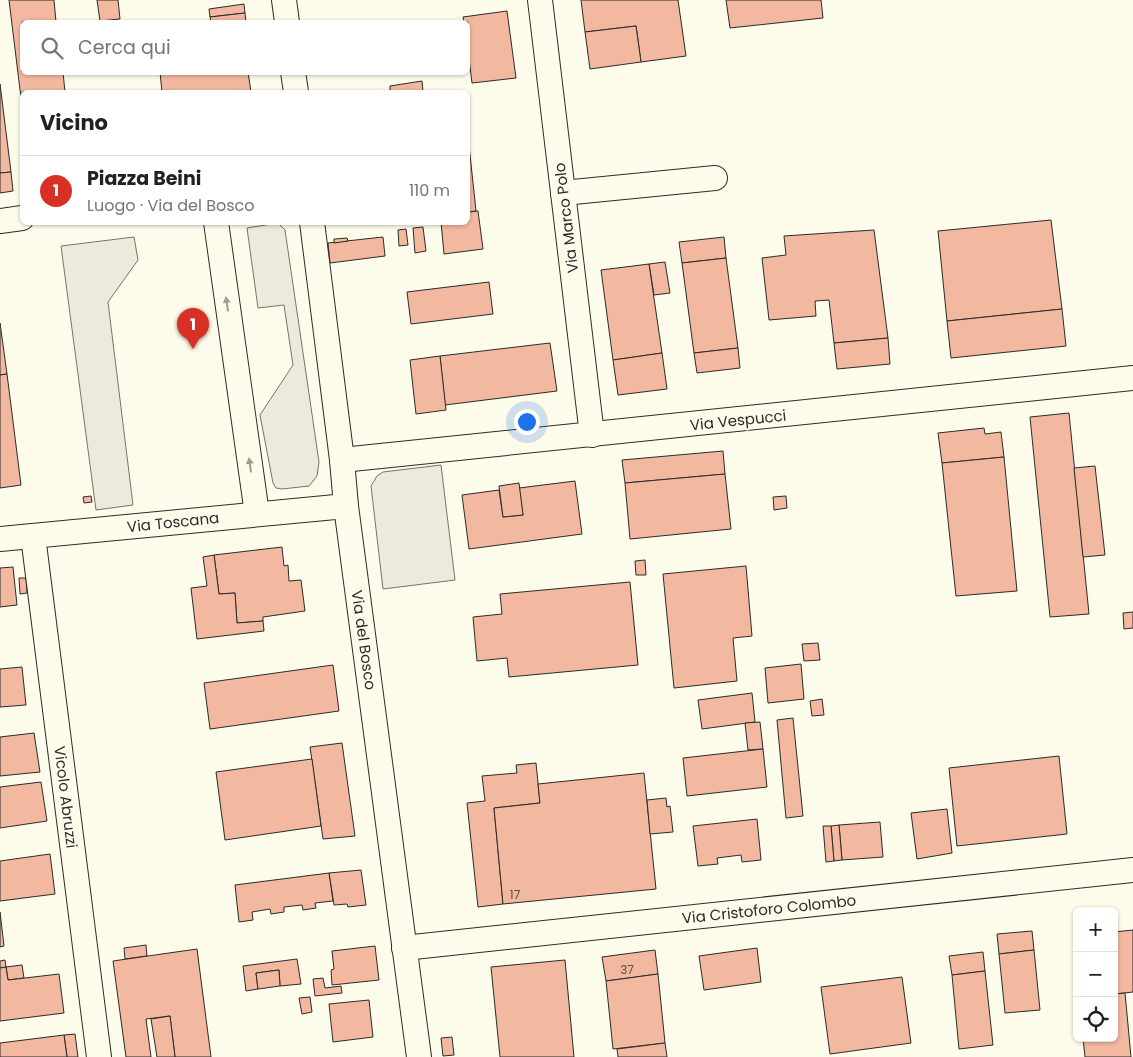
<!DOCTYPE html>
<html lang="it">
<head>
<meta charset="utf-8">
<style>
  body { margin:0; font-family:Poppins,sans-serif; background:#f2f2f2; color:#202124 }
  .controls { position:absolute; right:15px; bottom:15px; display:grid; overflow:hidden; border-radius:8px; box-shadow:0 1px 4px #0004 }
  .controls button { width:45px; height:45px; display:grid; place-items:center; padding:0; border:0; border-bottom:1px solid #e0e0e0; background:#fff; color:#202124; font:25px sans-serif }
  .you { position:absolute; left:526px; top:421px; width:18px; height:18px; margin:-12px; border:4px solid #fff; border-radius:50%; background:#1a73e8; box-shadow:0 0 0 8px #1a73e833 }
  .badge { display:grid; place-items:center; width:32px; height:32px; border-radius:50%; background:#d93025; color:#fff; font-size:16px; font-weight:700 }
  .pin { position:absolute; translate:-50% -41px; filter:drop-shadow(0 1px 2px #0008) }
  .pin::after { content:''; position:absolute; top:26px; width:18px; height:15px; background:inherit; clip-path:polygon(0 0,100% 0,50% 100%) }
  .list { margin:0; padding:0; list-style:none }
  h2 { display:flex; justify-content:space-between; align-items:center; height:65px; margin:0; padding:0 20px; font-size:21px }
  h2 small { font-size:16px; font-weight:400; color:#757577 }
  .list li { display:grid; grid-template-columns:32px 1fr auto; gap:15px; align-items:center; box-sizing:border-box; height:70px; padding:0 20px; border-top:1px solid #e0e0e0 }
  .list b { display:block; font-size:19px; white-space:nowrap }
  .list p { margin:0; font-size:16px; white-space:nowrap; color:#757577 }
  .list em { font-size:16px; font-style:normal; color:#757577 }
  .icon { flex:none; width:28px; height:28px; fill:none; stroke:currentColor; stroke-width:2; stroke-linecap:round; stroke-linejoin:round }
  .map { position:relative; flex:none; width:1133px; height:1057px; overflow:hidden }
  .search { position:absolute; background:#fff; box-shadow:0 1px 4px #0004; left:20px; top:20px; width:450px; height:55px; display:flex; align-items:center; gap:12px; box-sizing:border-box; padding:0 18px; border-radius:8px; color:#757577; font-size:19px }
  .panel { position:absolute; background:#fff; box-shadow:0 1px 4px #0004; left:20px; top:90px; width:450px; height:135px; border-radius:8px }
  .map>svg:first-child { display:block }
  .green { fill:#ecebdb; stroke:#74746e }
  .building { fill:#f2b8a0; stroke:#2b2b2b }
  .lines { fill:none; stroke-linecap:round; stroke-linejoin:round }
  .minor-casing { stroke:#2b2b2b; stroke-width:26 }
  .minor { stroke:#fdfbea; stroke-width:24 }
  .oneway { fill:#9e9d94 }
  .labels { text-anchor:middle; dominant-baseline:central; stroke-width:4; stroke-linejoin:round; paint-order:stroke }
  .number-label { font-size:12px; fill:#5d4e48 }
  .street-label { font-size:15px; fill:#2b2b2b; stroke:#fdfbea }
</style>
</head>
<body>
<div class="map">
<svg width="1133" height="1057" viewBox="0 0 1133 1057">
  <rect width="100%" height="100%" fill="#fdfbea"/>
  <g class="green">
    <polygon points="278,223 285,230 319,462 317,476 309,486 282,489 276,488 273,483 260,415 293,365 284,305 258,308 247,228"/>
    <polygon points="134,237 138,260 108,302 133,505 96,510 61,246"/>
    <polygon points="441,465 455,580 383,589 371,486 377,476 383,472"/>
  </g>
  <g class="building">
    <polygon points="9,0 54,0 56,22 22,22 22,72 63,72 65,92 22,92 22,106"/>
    <polygon points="97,0 118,0 120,19 100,21"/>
    <polygon points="581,0 678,0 686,56 641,62 636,26 585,32"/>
    <polygon points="726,0 821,0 823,18 730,28"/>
    <polygon points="244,4 245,13 210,17 209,9"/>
    <polygon points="507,11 516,78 472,83 468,51 468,22 464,22 463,17"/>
    <polygon points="245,13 246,22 211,22 210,17"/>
    <polygon points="636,26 641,62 590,69 585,32"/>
    <polygon points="160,72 248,72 251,92 162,92"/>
    <polygon points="422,81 423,92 390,92 390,86"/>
    <polygon points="0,84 11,172 0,173"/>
    <polygon points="468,136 476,211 468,212"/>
    <polygon points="11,172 13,191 0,193 0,173"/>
    <polygon points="478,211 483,249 444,254 441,222 468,222 468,212"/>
    <polygon points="1051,220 1062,309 947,321 938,231"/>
    <polygon points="423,227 426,251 415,253 413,228"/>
    <polygon points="406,229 408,245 399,246 398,230"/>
    <polygon points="874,230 888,338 834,343 829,300 815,301 816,316 769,320 762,258 786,255 784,236"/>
    <polygon points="383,237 385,256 330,263 328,243"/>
    <polygon points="724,237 726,258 682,263 679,242"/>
    <polygon points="347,238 348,241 334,243 334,239"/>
    <polygon points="726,258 738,348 694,353 682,263"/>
    <polygon points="665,262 670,293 654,295 649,264"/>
    <polygon points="649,264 662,353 613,360 601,270"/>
    <polygon points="489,282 493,314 411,324 407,292"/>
    <polygon points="1062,309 1066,346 951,358 947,321"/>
    <polygon points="0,323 7,374 0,375"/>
    <polygon points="888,338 890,364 837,369 834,343"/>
    <polygon points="550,343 557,391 445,405 440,356"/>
    <polygon points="738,348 740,368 697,373 694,353"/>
    <polygon points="662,353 667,389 618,395 613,360"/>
    <polygon points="440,356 446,410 416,414 410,360"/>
    <polygon points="7,374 21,485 0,488 0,375"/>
    <polygon points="1069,413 1089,614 1050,617 1030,417"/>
    <polygon points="984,428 985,434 1001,432 1004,457 942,463 938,433"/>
    <polygon points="723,451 725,474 625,483 622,460"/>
    <polygon points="1004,457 1017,591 956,596 942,463"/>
    <polygon points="1095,466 1105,555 1083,557 1074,468"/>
    <polygon points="725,474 731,529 630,539 625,483"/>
    <polygon points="575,481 582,534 469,549 462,495 499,490 503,517 523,515 519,488"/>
    <polygon points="519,483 523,515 503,517 499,486"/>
    <polygon points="91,496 92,502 84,503 83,497"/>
    <polygon points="786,496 787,508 774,510 773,497"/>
    <polygon points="282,547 284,566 288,565 289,581 301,580 305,611 263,617 263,621 237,623 235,593 219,594 214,555"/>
    <polygon points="214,555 219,594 235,593 237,623 263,621 264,631 197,639 191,588 207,586 203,557"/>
    <polygon points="645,560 646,575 636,575 635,561"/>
    <polygon points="746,566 752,636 733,638 737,681 674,688 663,574"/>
    <polygon points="13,567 17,605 0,607 0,568"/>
    <polygon points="19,578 26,578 27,593 20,594"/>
    <polygon points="630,582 638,665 509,677 507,658 477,661 473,617 502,614 500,594"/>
    <polygon points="1133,612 1133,628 1124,629 1123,613"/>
    <polygon points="818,643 820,660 804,661 802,644"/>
    <polygon points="801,664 804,699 768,703 765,668"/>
    <polygon points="333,665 339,711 210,729 204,683"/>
    <polygon points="22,667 26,705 0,707 0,669"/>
    <polygon points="752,693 755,722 702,729 698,700"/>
    <polygon points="822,699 824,715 812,716 810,701"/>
    <polygon points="793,718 803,816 786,818 777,720"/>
    <polygon points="760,722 763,749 748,750 745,723"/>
    <polygon points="34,733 40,772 0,776 0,737"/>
    <polygon points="342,743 355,836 323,839 310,747"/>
    <polygon points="763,749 767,787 687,796 683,758"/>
    <polygon points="1059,756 1067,834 957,846 949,768"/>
    <polygon points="312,759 321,826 225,840 216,772"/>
    <polygon points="536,763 540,803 494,808 503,904 478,907 467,803 485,801 482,776 517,773 516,765"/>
    <polygon points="644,773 656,889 503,904 494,808 540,803 538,784"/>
    <polygon points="41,782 47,821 0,828 0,787"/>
    <polygon points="666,798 667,807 670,806 673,832 650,834 647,800"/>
    <polygon points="947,809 952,853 917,859 911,813"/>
    <polygon points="757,819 761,860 742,862 741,855 717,858 718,864 698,866 693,826"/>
    <polygon points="880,822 883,857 842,860 839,825"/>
    <polygon points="839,825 842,860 834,861 831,826"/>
    <polygon points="823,826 831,826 834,861 826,862"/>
    <polygon points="50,854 55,894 0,901 0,861"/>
    <polygon points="361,870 366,905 348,907 347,904 334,905 329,873"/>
    <polygon points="329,873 333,901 315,903 316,908 303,910 302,905 284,907 284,912 271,914 270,909 252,912 253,920 239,922 235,885"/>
    <polygon points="0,912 4,946 0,947"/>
    <polygon points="1133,930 1133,992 1115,994 1114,932"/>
    <polygon points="1032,931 1034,950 999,954 997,934"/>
    <polygon points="146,945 147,956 125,959 124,948"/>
    <polygon points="375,946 379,980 332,985 331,970 334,969 332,951"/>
    <polygon points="757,948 761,982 704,990 699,956"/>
    <polygon points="197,949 211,1057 175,1057 170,1016 146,1019 151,1057 126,1057 113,961"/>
    <polygon points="655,950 658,974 606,981 602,957"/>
    <polygon points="1034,950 1040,1010 1005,1013 999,954"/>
    <polygon points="983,952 985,971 952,975 949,956"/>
    <polygon points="297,959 301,984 280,986 279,970 256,973 258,989 246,991 243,966"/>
    <polygon points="5,960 6,967 0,968 0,961"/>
    <polygon points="565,960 574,1057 500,1057 491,967"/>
    <polygon points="22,965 24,978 8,980 6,967"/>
    <polygon points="6,967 8,980 59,974 64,1013 0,1021 0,968"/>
    <polygon points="279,970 280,986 258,989 256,973"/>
    <polygon points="985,971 993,1045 959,1049 952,975"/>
    <polygon points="658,974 665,1043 613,1049 606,981"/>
    <polygon points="902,977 911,1043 830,1054 821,987"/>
    <polygon points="323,978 325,988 341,986 342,993 315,996 313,979"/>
    <polygon points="1114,986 1115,994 1125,993 1131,1057 1085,1057 1083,1038 1114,1038"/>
    <polygon points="310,997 312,1012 302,1014 299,998"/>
    <polygon points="369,1000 373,1037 333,1042 329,1004"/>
    <polygon points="170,1016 175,1057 157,1057 151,1019"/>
    <polygon points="75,1034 78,1057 67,1057 64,1035"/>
    <polygon points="64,1035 67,1057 0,1057 0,1043"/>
    <polygon points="452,1037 454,1055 443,1056 441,1038"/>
    <polygon points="665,1043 667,1057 618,1057 617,1049"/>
  </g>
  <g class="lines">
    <g class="minor-casing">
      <g id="minor">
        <polyline points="284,0 287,22"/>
        <polyline points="540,0 592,435"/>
        <polyline points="293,72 296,92"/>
        <polyline points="563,193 715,178"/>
        <polyline points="0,221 22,218"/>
        <polyline points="216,222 257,514"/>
        <polyline points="312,222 342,460 346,506 419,1057"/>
        <polyline points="342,460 1133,378"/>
        <polyline points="33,536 99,1057"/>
        <polyline points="0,539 346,506"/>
        <polyline points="404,948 1133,870"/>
      </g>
    </g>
    <use href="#minor" class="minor"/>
  </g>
  <defs><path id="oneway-solid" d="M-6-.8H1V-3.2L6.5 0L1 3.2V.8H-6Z" transform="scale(1.25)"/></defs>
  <g class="oneway">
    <use href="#oneway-solid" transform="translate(227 304) rotate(-98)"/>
    <use href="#oneway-solid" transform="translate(250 465) rotate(-98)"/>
  </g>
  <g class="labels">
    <g class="number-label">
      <text x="515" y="894">17</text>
      <text x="627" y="969">37</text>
    </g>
    <g class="street-label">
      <text transform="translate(566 218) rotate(-97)">Via Marco Polo</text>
      <text transform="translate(738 420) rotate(-6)">Via Vespucci</text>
      <text transform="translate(173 522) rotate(-6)">Via Toscana</text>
      <text transform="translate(364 640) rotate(82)">Via del Bosco</text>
      <text transform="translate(66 797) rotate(83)">Vicolo Abruzzi</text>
      <text transform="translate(769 909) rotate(-6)">Via Cristoforo Colombo</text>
    </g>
  </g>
</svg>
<div class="controls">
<button>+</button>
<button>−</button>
<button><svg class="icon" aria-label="locate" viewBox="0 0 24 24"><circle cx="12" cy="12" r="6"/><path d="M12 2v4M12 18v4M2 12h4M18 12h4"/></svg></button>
</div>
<div class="you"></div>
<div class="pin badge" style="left:193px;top:349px">1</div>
<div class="search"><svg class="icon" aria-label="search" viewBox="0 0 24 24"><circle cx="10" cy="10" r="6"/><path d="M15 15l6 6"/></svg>Cerca qui</div>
<section class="panel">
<h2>Vicino<small></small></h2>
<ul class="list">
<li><span class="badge">1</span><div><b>Piazza Beini</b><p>Luogo · Via del Bosco</p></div><em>110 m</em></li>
</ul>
</section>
</div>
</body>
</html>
